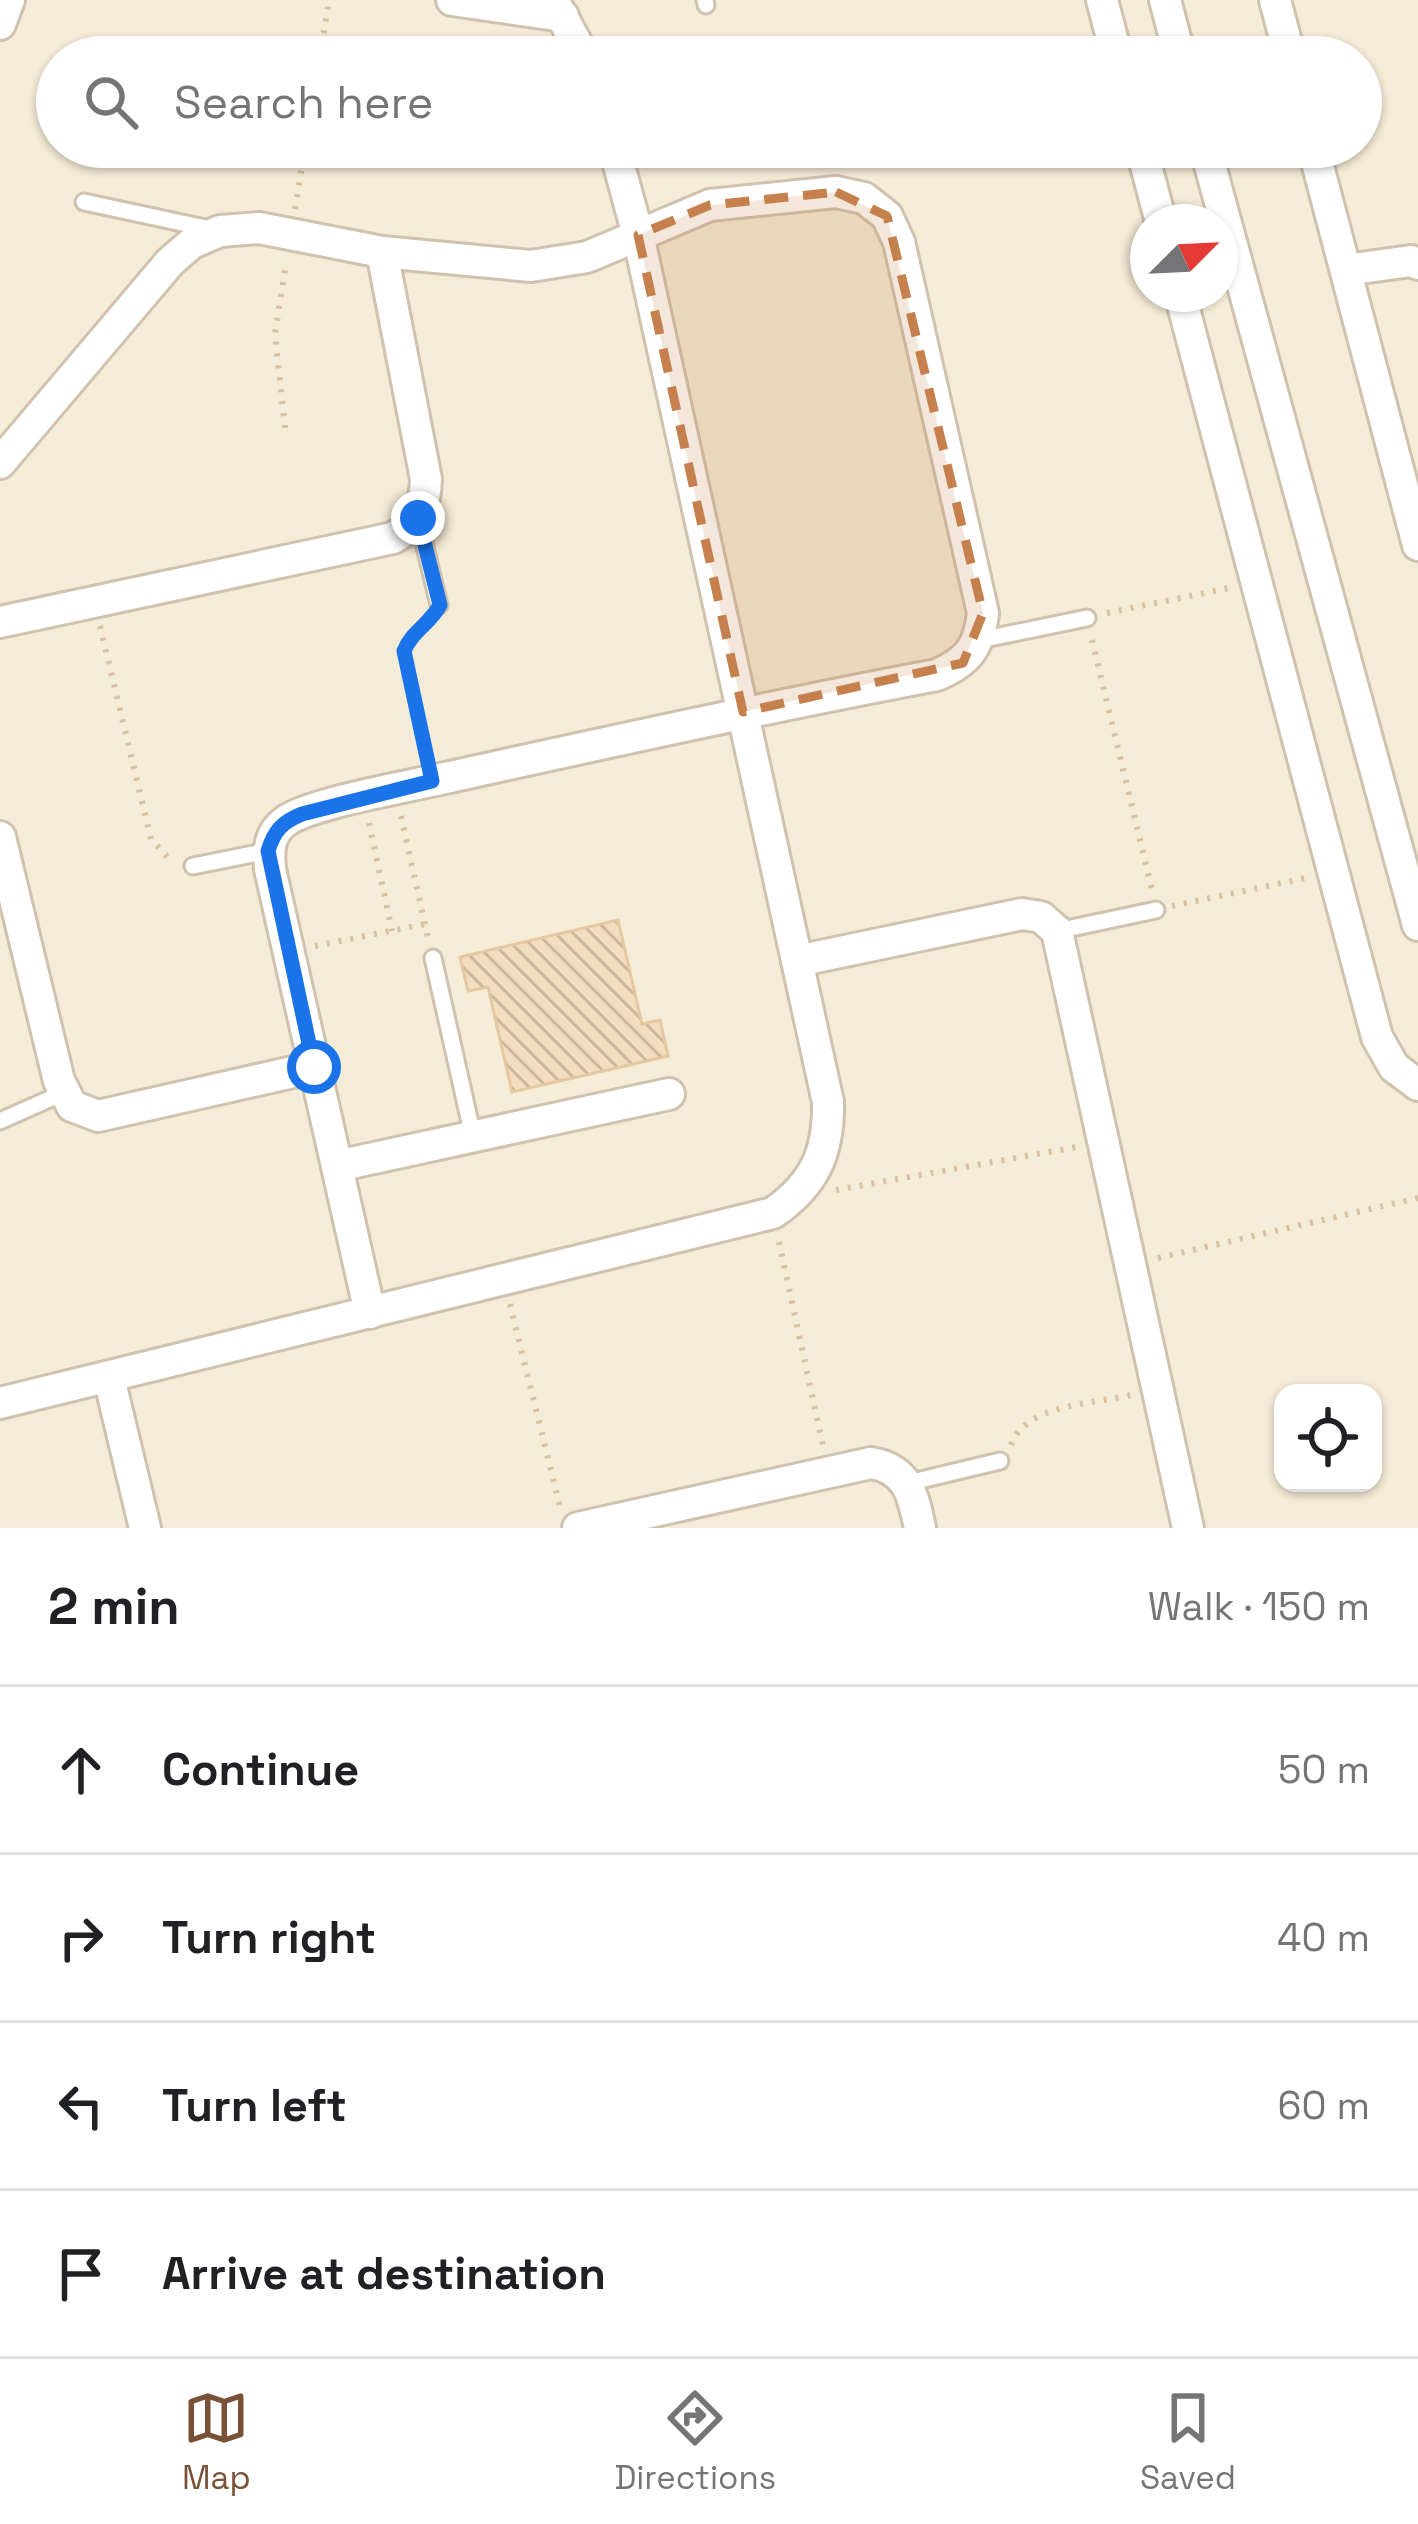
<!DOCTYPE html>
<html lang="en">
<head>
<meta charset="utf-8">
<style>
  body { margin:0; font-family:"Space Grotesk",sans-serif; background:#f2f2f2; color:#202124 }
  .controls { position:absolute; right:36px; bottom:36px; display:grid; overflow:hidden; border-radius:24px; box-shadow:0 3px 9px #0004 }
  .controls button { width:108px; height:108px; display:grid; place-items:center; padding:0; border:0; border-bottom:3px solid #e0e0e0; background:#fff; color:#202124; font:60px sans-serif }
  .compass { position:absolute; left:1130px; top:204px; width:108px; height:108px; border-radius:50%; background:#fff; box-shadow:0 3px 9px #0004; rotate:66deg }
  .stop { position:absolute; width:36px; height:36px; margin:-27px; border:9px solid #1a73e8; border-radius:50%; background:#fff }
  .stop.end { background:#1a73e8; border-color:#fff; box-shadow:0 3px 12px #0008 }
  .list { margin:0; padding:0; list-style:none }
  h2 { display:flex; justify-content:space-between; align-items:center; height:156px; margin:0; padding:0 48px; font-size:51px }
  h2 small { font-size:39px; font-weight:400; color:#757577 }
  .list li { display:grid; grid-template-columns:78px 1fr auto; gap:36px; align-items:center; box-sizing:border-box; height:168px; padding:0 48px; border-top:3px solid #e0e0e0 }
  .list b { display:block; font-size:45px; white-space:nowrap }
  .list em { font-size:39px; font-style:normal; color:#757577 }
  .icon { flex:none; width:66px; height:66px; fill:none; stroke:currentColor; stroke-width:2; stroke-linecap:round; stroke-linejoin:round }
  .map { position:relative; flex:none; width:1418px; height:1528px; overflow:hidden }
  .search { position:absolute; background:#fff; box-shadow:0 3px 9px #0004; left:36px; right:36px; top:36px; height:132px; display:flex; align-items:center; gap:30px; box-sizing:border-box; padding:0 42px; border-radius:66px; color:#757577; font-size:45px }
  .sheet { height:828px; background:#fff }
  nav { display:flex; justify-content:space-around; align-items:center; box-sizing:border-box; height:168px; border-top:3px solid #e0e0e0; background:#fff; font-size:33px; color:#757577 }
  nav a { display:grid; justify-items:center; gap:6px }
  nav .on { color:#795137 }
  .map>svg:first-child { display:block }
  .residential { fill:#f4ecd6; fill-rule:evenodd }
  .building { fill:url(#building-back-hatch); stroke:#e5c7a0; stroke-width:3 }
  .lines { fill:none; stroke-linecap:round; stroke-linejoin:round }
  .service-casing { stroke:#cfc2ae; stroke-width:21 }
  .minor-casing { stroke:#cfc2ae; stroke-width:36 }
  .path { stroke:#d7c1a2; stroke-width:6; stroke-dasharray:3 9; stroke-linecap:butt }
  .service { stroke:#fff; stroke-width:15 }
  .minor { stroke:#fff; stroke-width:30 }
  .route { stroke:#1a73e8; stroke-width:15 }
  .marked { fill:#c5804d; fill-opacity:0.2; stroke:#c5804d; stroke-width:9; stroke-dasharray:24 15; stroke-linejoin:round }
</style>
</head>
<body>
<div class="map">
<svg width="1418" height="1528" viewBox="0 0 1418 1528">
  <defs>
    <pattern id="building-back-hatch" width="6" height="6" patternUnits="userSpaceOnUse" patternTransform="scale(3)"><rect width="6" height="6" fill="#f2ddc0"/><path d="M-1 5l2 2M0 0l6 6M5-1l2 2" fill="none" stroke="#c9b79e"/></pattern>
  </defs>
  <rect width="100%" height="100%" fill="#fcf8e8"/>
  <path class="residential" d="M0,0h1418v1528h-1418zM57,57h1304v90h-1304zM1148,222h72v72h-72zM1283,1393h90v90h-90z"/>
  <polygon class="building" points="618,920 642,1024 660,1020 668,1056 512,1092 488,987 468,991 460,957"/>
  <g class="lines">
    <g class="service-casing">
      <g id="service">
        <polyline points="705,0 706,5"/>
        <polyline points="84,202 210,229"/>
        <polyline points="418,518 439,605"/>
        <polyline points="980,640 1087,618"/>
        <polyline points="193,866 268,851"/>
        <polyline points="1057,931 1156,910"/>
        <polyline points="433,958 473,1136"/>
        <polyline points="0,1121 63,1093"/>
        <polyline points="908,1483 1000,1461"/>
      </g>
    </g>
    <g class="minor-casing">
      <g id="minor">
        <polyline points="452,0 563,16"/>
        <polyline points="553,0 584,57"/>
        <polyline points="1102,0 1117,57"/>
        <polyline points="1165,0 1180,57"/>
        <polyline points="1275,0 1290,57"/>
        <polyline points="0,24 9,0"/>
        <polyline points="1141,147 1161,222"/>
        <polyline points="1205,147 1418,925"/>
        <polyline points="1313,147 1418,545"/>
        <polyline points="1346,270 1411,261 1418,264"/>
        <polyline points="1180,294 1377,1037 1394,1067 1418,1085"/>
        <path d="M0,463l170,-201 22,-19 28,-12 39,-3 123,24 149,14 56,-9 123,-52 126,-13 28,6 23,18 12,26 84,371c-4,34 -14,48 -46,62 -165,31 -328,67 -492,103 -34,8 -134,25 -159,43 -17,12 -18,29 -16,48l100,444"/>
        <path d="M0,622l393,-84c25,-14 32,-31 33,-59l-44,-227"/>
        <polyline points="0,837 59,1081 72,1106 98,1116 315,1067"/>
        <polyline points="797,961 1022,914 1041,917 1057,931 1188,1528"/>
        <polyline points="337,1166 669,1094"/>
        <polyline points="109,1378 145,1528"/>
        <path d="M0,1403l773,-190c42,-29 56,-61 55,-111l-190,-867 -24,-88"/>
        <path d="M578,1528l293,-65c37,6 42,32 49,65"/>
      </g>
    </g>
    <g class="path">
      <polyline points="320,57 329,0"/>
      <polyline points="295,209 305,147"/>
      <polyline points="285,428 275,334 286,263"/>
      <polyline points="1107,613 1229,588"/>
      <polyline points="100,626 151,839 172,862"/>
      <polyline points="1092,640 1152,890"/>
      <polyline points="426,754 404,651 409,638 427,623"/>
      <polyline points="401,816 428,938"/>
      <polyline points="369,823 392,931"/>
      <polyline points="1172,906 1306,878"/>
      <polyline points="315,946 425,924"/>
      <polyline points="836,1190 1077,1147"/>
      <polyline points="779,1242 823,1446"/>
      <polyline points="1158,1258 1418,1198"/>
      <polyline points="510,1304 560,1507"/>
      <path d="M1011,1445c14,-41 82,-41 120,-50"/>
    </g>
    <use href="#service" class="service"/>
    <use href="#minor" class="minor"/>
  </g>
  <g class="lines">
    <path class="route" d="M314,1067l-46,-216c6,-20 14,-29 34,-37l130,-33 -28,-130c8,-20 26,-27 36,-46l-22,-87"/>
  </g>
  <path class="marked" d="M836,192l51,24 96,397 -20,50 -220,49 -105,-477 72,-30z"/>
</svg>
<div class="controls">
<button><svg class="icon" aria-label="locate" viewBox="0 0 24 24"><circle cx="12" cy="12" r="6"/><path d="M12 2v4M12 18v4M2 12h4M18 12h4"/></svg></button>
</div>
<svg class="compass" viewBox="-18 -18 36 36"><path d="M0-13l5 13h-10z" fill="#e53935"/><path d="M0 13l5-13h-10z" fill="#757577"/></svg>
<div class="stop" style="left:314px;top:1067px"></div>
<div class="stop end" style="left:418px;top:518px"></div>
<div class="search"><svg class="icon" aria-label="search" viewBox="0 0 24 24"><circle cx="10" cy="10" r="6"/><path d="M15 15l6 6"/></svg>Search here</div>
</div>
<section class="sheet">
<h2>2 min<small>Walk · 150 m</small></h2>
<ul class="list">
<li><svg class="icon" aria-label="ahead" viewBox="0 0 24 24"><path d="M12 20V5M6 11l6-6 6 6"/></svg><div><b>Continue</b></div><em>50 m</em></li>
<li><svg class="icon" aria-label="right" viewBox="0 0 24 24"><path d="M7 20v-9h11M14 6l5 5-5 5"/></svg><div><b>Turn right</b></div><em>40 m</em></li>
<li><svg class="icon" aria-label="left" viewBox="0 0 24 24"><path d="M17 20v-9H6M10 6l-5 5 5 5"/></svg><div><b>Turn left</b></div><em>60 m</em></li>
<li><svg class="icon" aria-label="arrive" viewBox="0 0 24 24"><path d="M6 21V4h12l-3 4 3 4H6"/></svg><div><b>Arrive at destination</b></div></li>
</ul>
</section>
<nav>
<a class="on"><svg class="icon" aria-label="map" viewBox="0 0 24 24"><path d="M3 6l6-2 6 2 6-2v14l-6 2-6-2-6 2zM9 4v14M15 6v14"/></svg>Map</a>
<a><svg class="icon" aria-label="directions" viewBox="0 0 24 24"><path d="M12 3l9 9-9 9-9-9zM9 14v-3h6M13 9l2 2-2 2"/></svg>Directions</a>
<a><svg class="icon" aria-label="saved" viewBox="0 0 24 24"><path d="M7 4h10v16l-5-4-5 4z"/></svg>Saved</a>
</nav>
</body>
</html>
